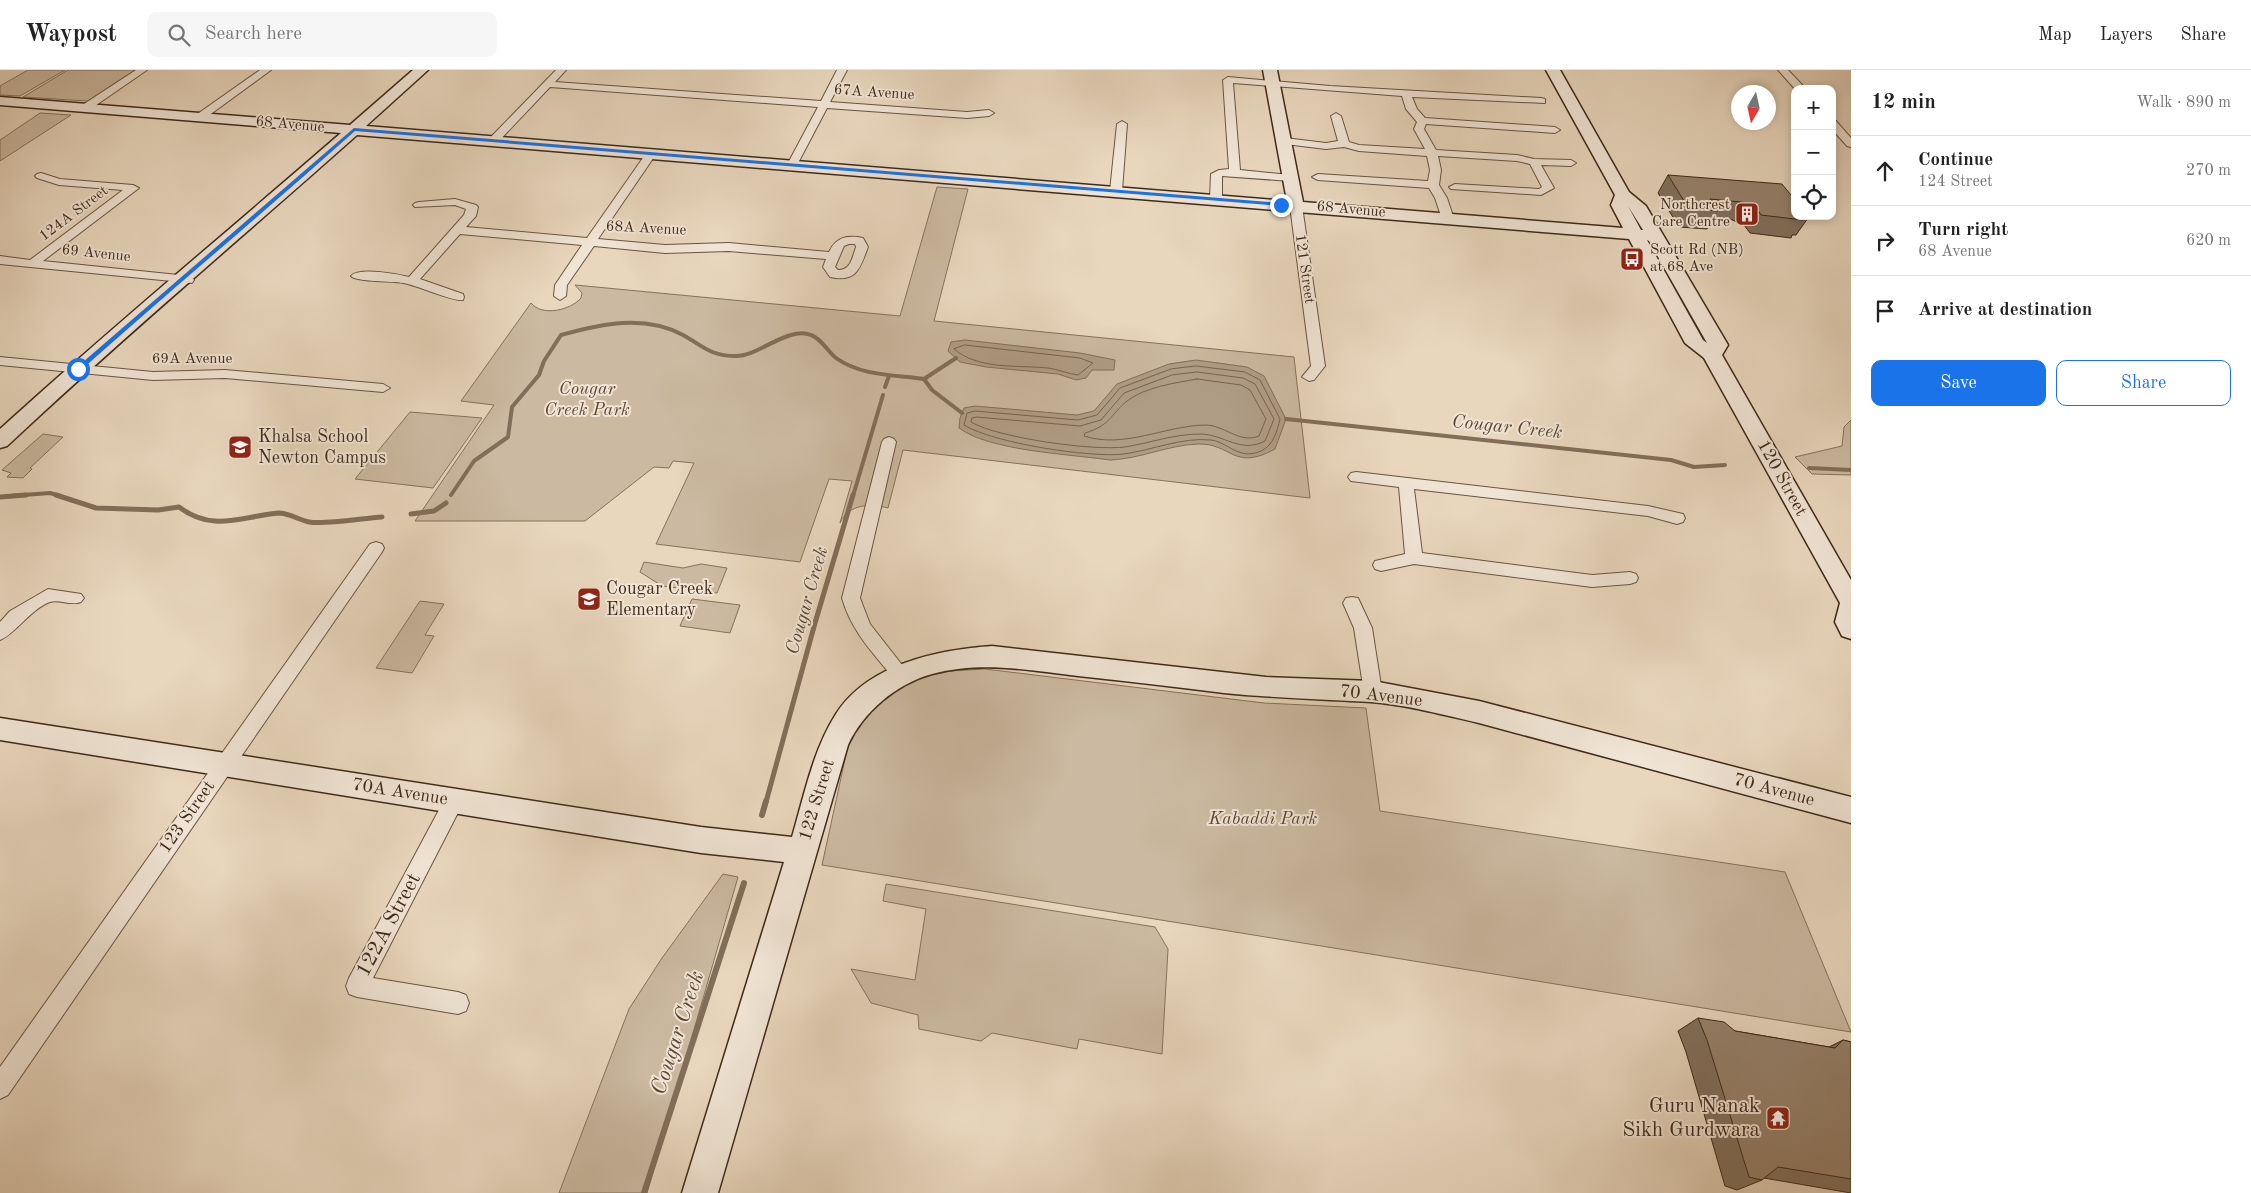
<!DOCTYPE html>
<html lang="en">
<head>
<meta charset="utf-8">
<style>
  body { margin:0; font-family:"Old Standard TT",serif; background:#f6f6f6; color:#222 }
  .controls { position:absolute; right:15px; top:15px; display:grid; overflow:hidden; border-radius:10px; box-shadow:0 2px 8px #0003 }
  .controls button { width:45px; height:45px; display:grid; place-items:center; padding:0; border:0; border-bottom:1px solid #e0e0e0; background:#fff; color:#222; font:25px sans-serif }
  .compass { position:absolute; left:1731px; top:15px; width:45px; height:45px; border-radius:50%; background:#fff; box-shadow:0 2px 8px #0003; rotate:189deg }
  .stop { position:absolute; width:15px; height:15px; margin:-11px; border:4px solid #1a73e8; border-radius:50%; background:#fff }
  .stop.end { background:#1a73e8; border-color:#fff; box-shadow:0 1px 5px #0008 }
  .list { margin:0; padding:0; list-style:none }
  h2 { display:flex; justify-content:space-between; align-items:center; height:65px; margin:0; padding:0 20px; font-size:21px }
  h2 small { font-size:16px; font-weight:400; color:#767676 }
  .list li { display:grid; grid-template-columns:32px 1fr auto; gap:15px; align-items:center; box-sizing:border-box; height:70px; padding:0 20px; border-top:1px solid #e0e0e0 }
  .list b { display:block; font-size:19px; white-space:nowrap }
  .list p { margin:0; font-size:16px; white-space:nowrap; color:#767676 }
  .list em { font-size:16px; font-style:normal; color:#767676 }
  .actions { display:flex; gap:10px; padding:15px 20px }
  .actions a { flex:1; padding:11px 0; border:1px solid #1a73e8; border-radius:10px; text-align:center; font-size:18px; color:#1a73e8 }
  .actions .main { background:#1a73e8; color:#fff }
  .icon { flex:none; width:28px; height:28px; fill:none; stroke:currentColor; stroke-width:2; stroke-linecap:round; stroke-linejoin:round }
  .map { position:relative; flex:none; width:1851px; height:1123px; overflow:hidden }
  header { display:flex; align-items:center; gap:30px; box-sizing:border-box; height:70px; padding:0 25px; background:#fff; border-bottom:1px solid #e0e0e0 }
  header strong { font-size:24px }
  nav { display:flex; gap:28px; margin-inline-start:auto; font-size:18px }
  .search { width:350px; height:45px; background:#f6f6f6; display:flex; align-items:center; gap:12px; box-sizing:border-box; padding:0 18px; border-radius:10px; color:#767676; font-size:19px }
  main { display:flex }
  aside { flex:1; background:#fff }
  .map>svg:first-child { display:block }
  .green { fill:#cbb9a1; stroke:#85725c }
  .water { fill:#af9c85; stroke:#826e59 }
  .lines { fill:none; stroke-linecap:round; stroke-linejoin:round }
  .shore { stroke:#77634e; stroke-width:1 }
  .stream-far2 { stroke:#826e59; stroke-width:4 }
  .stream-far1 { stroke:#826e59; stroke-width:5 }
  .stream { stroke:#826e59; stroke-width:6 }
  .street-casing { stroke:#695540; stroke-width:2 }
  .secondary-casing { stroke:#3f2a17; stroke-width:3 }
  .street { fill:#f0e4d4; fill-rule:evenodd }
  .secondary { fill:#f0e4d4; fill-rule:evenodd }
  .wall { fill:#82715e; stroke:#3f2a17 }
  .building { fill:#97836d; stroke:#3f2a17 }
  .route { fill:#1a73e8 }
  .labels { text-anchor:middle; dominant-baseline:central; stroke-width:4; stroke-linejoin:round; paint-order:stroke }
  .far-street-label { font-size:15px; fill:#3f2a17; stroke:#f0e4d4 }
  .far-poi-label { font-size:15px; fill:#3f2a17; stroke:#f0e4d4; text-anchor:end }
  .park-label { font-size:18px; font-style:italic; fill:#5b4733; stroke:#f0e4d4 }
  .poi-label { font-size:18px; fill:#3f2a17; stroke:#f0e4d4; text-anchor:start }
  .street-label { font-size:18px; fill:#3f2a17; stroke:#f0e4d4 }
  .water-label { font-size:19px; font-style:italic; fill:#5b4632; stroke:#f0e4d4 }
  .near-street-label { font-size:21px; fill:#3f2a17; stroke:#f0e4d4 }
  .near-poi-label { font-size:21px; fill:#3f2a17; stroke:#f0e4d4; text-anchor:end }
  .near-water-label { font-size:22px; font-style:italic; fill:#5b4632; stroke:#f0e4d4 }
</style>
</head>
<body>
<header>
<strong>Waypost</strong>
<div class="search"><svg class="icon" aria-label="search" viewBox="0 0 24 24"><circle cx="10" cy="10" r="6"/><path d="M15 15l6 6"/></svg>Search here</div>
<nav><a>Map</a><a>Layers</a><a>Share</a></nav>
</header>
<main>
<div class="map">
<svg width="1851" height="1123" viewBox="0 0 1851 1123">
  <rect width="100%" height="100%" fill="#e8d6bd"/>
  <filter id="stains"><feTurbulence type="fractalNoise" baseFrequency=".004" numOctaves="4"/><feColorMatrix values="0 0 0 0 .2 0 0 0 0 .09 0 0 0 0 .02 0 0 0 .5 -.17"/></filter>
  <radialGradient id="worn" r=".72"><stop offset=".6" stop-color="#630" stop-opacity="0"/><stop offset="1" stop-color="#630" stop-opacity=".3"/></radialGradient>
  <g class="green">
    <polygon points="28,0 65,0 20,26 0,25 0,16"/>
    <polygon points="68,0 136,0 88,31 23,27"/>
    <polygon points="40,43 71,45 0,91 0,70"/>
    <path d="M937,117l31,2 -34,132 360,36 16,141 -407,-48 -15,58c-18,-5 -39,-4 -48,15l12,-42 -23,-2 -29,83 -144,-18 38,-81 -21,-2 -4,7 -15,-1 -69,54h-170l79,-116 -33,-4 70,-98c11,14 40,7 50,-5l1,-5 -7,-8 325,31z"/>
    <polygon points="410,342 482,348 433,418 355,409"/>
    <polygon points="1851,350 1851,405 1812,404 1795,387 1842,376 1844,357"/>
    <polygon points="43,364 63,367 30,398 32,399 23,408 7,407 11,403 2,400"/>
    <polygon points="644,492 683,498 701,494 727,498 717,523 662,516 640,502"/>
    <polygon points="692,529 740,535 730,563 680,556"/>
    <polygon points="420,531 444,534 425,565 434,566 412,603 376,598"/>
    <polygon points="985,599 1264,633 1366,638 1380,741 1785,802 1851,962 822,795 849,671 865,643 896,619 921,607 949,601"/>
    <polygon points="723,804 738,807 647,1123 559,1123 629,939 662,888"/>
    <polygon points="886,814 1155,857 1168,879 1162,984 1079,969 1077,979 992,963 981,971 919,959 918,945 871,933 851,899 915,910 926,839 883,831"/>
  </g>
  <g class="water">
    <polygon points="965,270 1080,283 1115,290 1114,300 1092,300 1086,308 1076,310 1058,304 986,297 960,292 948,281 951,272"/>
    <path d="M1196,290l51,7 17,9 22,43 -11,30c-42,23 -43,-6 -77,-5 -30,1 -58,15 -88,16 -41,-6 -120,-9 -151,-32l1,-10 4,-10 11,-2 102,9 17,-4 23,-27 52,-20z"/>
  </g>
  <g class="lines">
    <g class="shore">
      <path d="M965,275l115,13 13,5 -15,12c-10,-1 -20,-6 -30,-7 -30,-3 -70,2 -94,-19z"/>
      <path d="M1196,296l49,6 15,8 20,39c-3,12 -6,26 -19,32 -22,10 -33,-9 -50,-11 -29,-3 -58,10 -87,14 -34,4 -131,-11 -160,-29l3,-12 8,-2 103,9 19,-5 23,-27 51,-19z"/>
      <path d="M1197,302l46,6 12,6 19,35 -9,22c-25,13 -41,-7 -65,-7 -26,0 -50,9 -75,13 -32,4 -127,-9 -154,-25l1,-4 4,-1 104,9 21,-6 23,-27 48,-18z"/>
      <path d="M1197,309l44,6 9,5 16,29 -7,17c-20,8 -34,-11 -54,-11 -41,1 -81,24 -121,11l1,-3c26,-8 24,-17 42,-32 18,-14 48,-18 70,-22z"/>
    </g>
    <g class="stream-far2">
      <polyline points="924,309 932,320 962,343"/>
      <polyline points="885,317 889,306"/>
      <polyline points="1286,349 1671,390 1694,397 1725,395"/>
      <polyline points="1809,398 1851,400"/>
      <path d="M451,425l23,-34 34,-24 4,-30 27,-32 5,-14 17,-26c40,-11 83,-21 122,0 20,11 27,21 53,21 23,0 52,-30 75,-21 10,3 17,17 25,23 25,18 59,17 88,21l32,-21"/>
      <polyline points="10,426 50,423 60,426"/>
      <polyline points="853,426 883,325"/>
    </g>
    <g class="stream-far1">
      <path d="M56,425l40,13 62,2 21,-3c34,26 63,9 100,6 10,0 20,7 30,9 16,3 55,-4 73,-5"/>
      <polyline points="0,427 26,425"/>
      <polyline points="411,444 434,441 446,433"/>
      <polyline points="766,732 815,553 853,425"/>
    </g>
    <g class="stream">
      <polyline points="762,745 766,731"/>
      <polyline points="644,1123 744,813"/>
    </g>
    <g class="street-casing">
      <g id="street">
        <polygon points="136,0 147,0 89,40 81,40 81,36"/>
        <polygon points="260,0 271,0 204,49 196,49 196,45"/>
        <polygon points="556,0 566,0 555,12 821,31 837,0 847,0 830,32 967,42 989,40 994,43 989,46 967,48 827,38 797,95 792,98 787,95 818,37 550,17 497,73 489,73 489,69"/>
        <polygon points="1778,0 1788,0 1806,19 1795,19"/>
        <polygon points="1228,7 1330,16 1541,28 1545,29 1545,33 1412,27 1417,39 1425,48 1555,57 1560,60 1555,63 1426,54 1424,59 1436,80 1517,85 1534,89 1571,90 1576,93 1571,96 1541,95 1554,118 1541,125 1451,119 1449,117 1455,114 1539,119 1542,117 1530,94 1517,91 1438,86 1441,100 1439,115 1447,128 1454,149 1448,152 1442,149 1435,128 1429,118 1318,110 1312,107 1318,104 1428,111 1430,100 1427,86 1359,81 1344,77 1326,79 1285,74 1280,71 1285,68 1326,73 1338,71 1331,46 1336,43 1341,46 1349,72 1359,75 1425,79 1414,59 1417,52 1406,39 1402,26 1233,13 1240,100 1291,105 1297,108 1291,111 1222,106 1222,129 1216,132 1210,129 1211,104 1219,100 1229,99 1223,10"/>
        <polygon points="1832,50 1836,51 1851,68 1851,77 1847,76 1832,59"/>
        <polygon points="1122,51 1127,54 1122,121 1116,124 1110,121 1117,54"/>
        <path d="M651,81l5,3 -58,85 67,6 64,-2 100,9c7,-15 18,-17 34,-14l5,9c-8,21 -11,36 -38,30l-7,-10 3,-8 -97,-8 -64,2 -71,-7 -27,39 -1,11 -6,4 -6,-4 1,-11 27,-40 -122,-11 -40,45 43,15 1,3 -1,3c-10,2 -46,-15 -60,-17 -10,-2 -47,-1 -52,-7 8,-9 46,-2 58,1l55,-62 2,-6 -11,-4 -40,2 -2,-2 2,-2 4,-1 36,-3 21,6 2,2 -2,9 -10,11 121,11 60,-86zM849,174h6l1,3c-4,11 -5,23 -18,23l-3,-3 9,-21z"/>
        <polygon points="41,103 60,109 133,115 139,118 43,191 188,206 192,207 194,210 192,213 0,194 0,186 30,190 123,120 59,115 37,108 35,106 37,104"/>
        <polygon points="1296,133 1302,136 1325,296 1314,310 1309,311 1302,307 1311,296 1290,136"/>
        <polygon points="0,287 153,302 225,300 383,314 390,318 383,322 225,308 153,310 0,295"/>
        <path d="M889,367l5,2 2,3 -36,156 10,26 40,51 -3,5 -6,2 -6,-2c-21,-26 -44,-49 -53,-82l40,-156 2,-3z"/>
        <polygon points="1356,402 1648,436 1683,444 1685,448 1683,452 1677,454 1648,446 1414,419 1422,483 1592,505 1630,502 1636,504 1638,508 1636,512 1630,514 1592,517 1414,494 1381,501 1375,499 1373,495 1375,491 1405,484 1399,417 1351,411 1348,407 1351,403"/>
        <polygon points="376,472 382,474 384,478 382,482 8,1025 0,1029 0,997 370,474"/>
        <path d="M48,519l33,5 3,4 -3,4c-10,4 -22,-3 -31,0 -18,6 -36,33 -50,38v-18l10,-11z"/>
        <polygon points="1352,527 1358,528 1372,558 1382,622 1379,627 1373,629 1367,627 1364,622 1354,558 1343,533 1346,528"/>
        <polygon points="454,722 461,725 464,731 373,908 458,922 466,925 469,933 466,941 458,944 357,927 349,924 346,916 349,908 447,725"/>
      </g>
    </g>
    <g class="secondary-casing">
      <g id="secondary">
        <path d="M413,0h15l-62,56 921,75 -24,-131h14l26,132 320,26 -12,-23 4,-10 -69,-125h14l69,122 17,14 82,139 -6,10 129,225v59l-9,-3 -7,-14 5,-19 -136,-245 -19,-15 -56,-104 -1272,-104c-117,104 -236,204 -350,311l-7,2v-19c111,-101 227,-197 341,-296l-341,-28v-8l350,28zM1628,136l15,24h-2zM1647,170l2,1 58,102 -4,-3z"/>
        <path d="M992,576l274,31 107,4 106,20 372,96v26l-372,-100c-35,-8 -71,-18 -108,-21 -49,-3 -98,-4 -147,-9 -48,-6 -97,-12 -146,-17 -50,-6 -96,-15 -146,-2 -36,10 -69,38 -84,71l-130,448h-36l102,-331 -83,-9 -701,-113v-22l701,109 91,10c12,-41 21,-87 44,-123 32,-50 101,-64 156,-68z"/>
      </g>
    </g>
    <use href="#street" class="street"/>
    <use href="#secondary" class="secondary"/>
  </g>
  <g class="wall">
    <polygon points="1668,105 1808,148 1796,165 1792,165 1791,168 1750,163 1744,155 1730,149 1714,148 1707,159 1679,157 1658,123"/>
    <polygon points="1698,948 1735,961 1829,977 1843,970 1851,972 1851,1123 1764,1108 1762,1110 1737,1120 1725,1116 1686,982 1678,961"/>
  </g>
  <g class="building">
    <polygon points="1668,105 1782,114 1795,130 1795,146 1807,146 1808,148 1800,147 1803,150 1761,145 1756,137 1741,132 1710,129 1718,141 1689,139"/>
    <polygon points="1698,948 1724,952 1735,961 1835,978 1843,970 1851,972 1851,1109 1778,1097 1762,1110 1749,1107 1707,970"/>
  </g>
  <path class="route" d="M354,58l927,75 3,2 -3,1 -926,-75c-91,81 -184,159 -275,240h-4v-3z"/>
  <defs>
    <g id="building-square" transform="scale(1.25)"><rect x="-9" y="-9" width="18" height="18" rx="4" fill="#8f2418" stroke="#f0e4d4"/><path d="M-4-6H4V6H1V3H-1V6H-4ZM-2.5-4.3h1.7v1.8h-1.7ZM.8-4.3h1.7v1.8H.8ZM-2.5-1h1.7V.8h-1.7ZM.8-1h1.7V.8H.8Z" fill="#fff"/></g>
    <g id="bus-square" transform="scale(1.25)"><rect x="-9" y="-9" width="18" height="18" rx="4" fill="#8f2418" stroke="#f0e4d4"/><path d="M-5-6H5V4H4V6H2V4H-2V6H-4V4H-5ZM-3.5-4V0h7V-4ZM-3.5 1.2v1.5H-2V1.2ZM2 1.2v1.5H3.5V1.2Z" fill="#fff"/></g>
    <g id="school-square" transform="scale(1.25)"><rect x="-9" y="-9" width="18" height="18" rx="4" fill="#8f2418" stroke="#f0e4d4"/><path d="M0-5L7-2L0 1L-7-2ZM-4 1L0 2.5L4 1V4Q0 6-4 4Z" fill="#fff"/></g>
    <g id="temple-square" transform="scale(1.25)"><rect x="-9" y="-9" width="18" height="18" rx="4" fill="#8f2418" stroke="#f0e4d4"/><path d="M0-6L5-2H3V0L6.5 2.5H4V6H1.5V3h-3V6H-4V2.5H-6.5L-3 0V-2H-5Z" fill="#fff"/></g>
  </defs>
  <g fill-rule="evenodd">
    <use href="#building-square" x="1747" y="144"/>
    <use href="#bus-square" x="1632" y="189"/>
    <use href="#school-square" x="240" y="377"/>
    <use href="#school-square" x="589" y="529"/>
    <use href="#temple-square" x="1778" y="1048"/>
  </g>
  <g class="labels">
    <g class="far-street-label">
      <text transform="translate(874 23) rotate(4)">67A Avenue</text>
      <text transform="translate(290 55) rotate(5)">68 Avenue</text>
      <text transform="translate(1351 140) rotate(5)">68 Avenue</text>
      <text transform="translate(74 144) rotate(-37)">124A Street</text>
      <text transform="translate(646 159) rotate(3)">68A Avenue</text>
      <text transform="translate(96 184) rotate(6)">69 Avenue</text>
      <text transform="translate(1304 199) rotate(82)">121 Street</text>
      <text x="192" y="289">69A Avenue</text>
    </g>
    <g class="far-poi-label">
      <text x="1730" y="135">Northcrest<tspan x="1730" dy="17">Care Centre</tspan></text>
      <text x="1650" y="180" text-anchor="start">Scott Rd (NB)<tspan x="1650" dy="17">at 68 Ave</tspan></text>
    </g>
    <g class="park-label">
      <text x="587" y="319">Cougar<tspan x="587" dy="21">Creek Park</tspan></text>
      <text x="1263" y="749">Kabaddi Park</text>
    </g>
    <g class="poi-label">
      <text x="258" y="367">Khalsa School<tspan x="258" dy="21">Newton Campus</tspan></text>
      <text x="606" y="519">Cougar Creek<tspan x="606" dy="21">Elementary</tspan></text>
    </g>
    <g class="street-label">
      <text transform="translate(1782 408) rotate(61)">120 Street</text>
      <text transform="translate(1381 626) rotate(7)">70 Avenue</text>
      <text transform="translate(1774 720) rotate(15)">70 Avenue</text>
      <text transform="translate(400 722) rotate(9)">70A Avenue</text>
      <text transform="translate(817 730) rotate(-73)">122 Street</text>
      <text transform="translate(187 747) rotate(-55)">123 Street</text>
    </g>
    <g class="water-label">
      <text transform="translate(1507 358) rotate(6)">Cougar Creek</text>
      <text transform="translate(808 531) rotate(-74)">Cougar Creek</text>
    </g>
    <g class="near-street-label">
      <text transform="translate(389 855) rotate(-62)">122A Street</text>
    </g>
    <g class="near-poi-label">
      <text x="1760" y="1036">Guru Nanak<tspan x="1760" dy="24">Sikh Gurdwara</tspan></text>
    </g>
    <g class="near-water-label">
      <text transform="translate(678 963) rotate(-72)">Cougar Creek</text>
    </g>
  </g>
  <rect width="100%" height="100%" filter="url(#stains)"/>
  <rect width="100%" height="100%" fill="url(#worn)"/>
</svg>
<div class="controls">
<button>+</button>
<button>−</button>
<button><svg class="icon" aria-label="locate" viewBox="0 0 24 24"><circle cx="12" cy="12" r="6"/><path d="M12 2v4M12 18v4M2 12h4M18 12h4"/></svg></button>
</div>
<svg class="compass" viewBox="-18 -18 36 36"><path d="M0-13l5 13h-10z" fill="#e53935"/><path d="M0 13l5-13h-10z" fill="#767676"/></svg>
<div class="stop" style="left:78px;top:299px"></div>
<div class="stop end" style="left:1281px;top:135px"></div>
</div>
<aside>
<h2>12 min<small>Walk · 890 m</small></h2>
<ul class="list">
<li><svg class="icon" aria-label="ahead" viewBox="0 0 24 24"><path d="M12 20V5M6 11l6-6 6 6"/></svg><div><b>Continue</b><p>124 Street</p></div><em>270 m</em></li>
<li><svg class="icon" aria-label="right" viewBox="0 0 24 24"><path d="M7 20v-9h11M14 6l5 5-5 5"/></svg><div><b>Turn right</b><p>68 Avenue</p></div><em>620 m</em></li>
<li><svg class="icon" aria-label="arrive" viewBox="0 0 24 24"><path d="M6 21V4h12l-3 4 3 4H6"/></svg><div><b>Arrive at destination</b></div></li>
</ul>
<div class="actions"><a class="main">Save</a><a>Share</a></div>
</aside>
</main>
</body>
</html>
